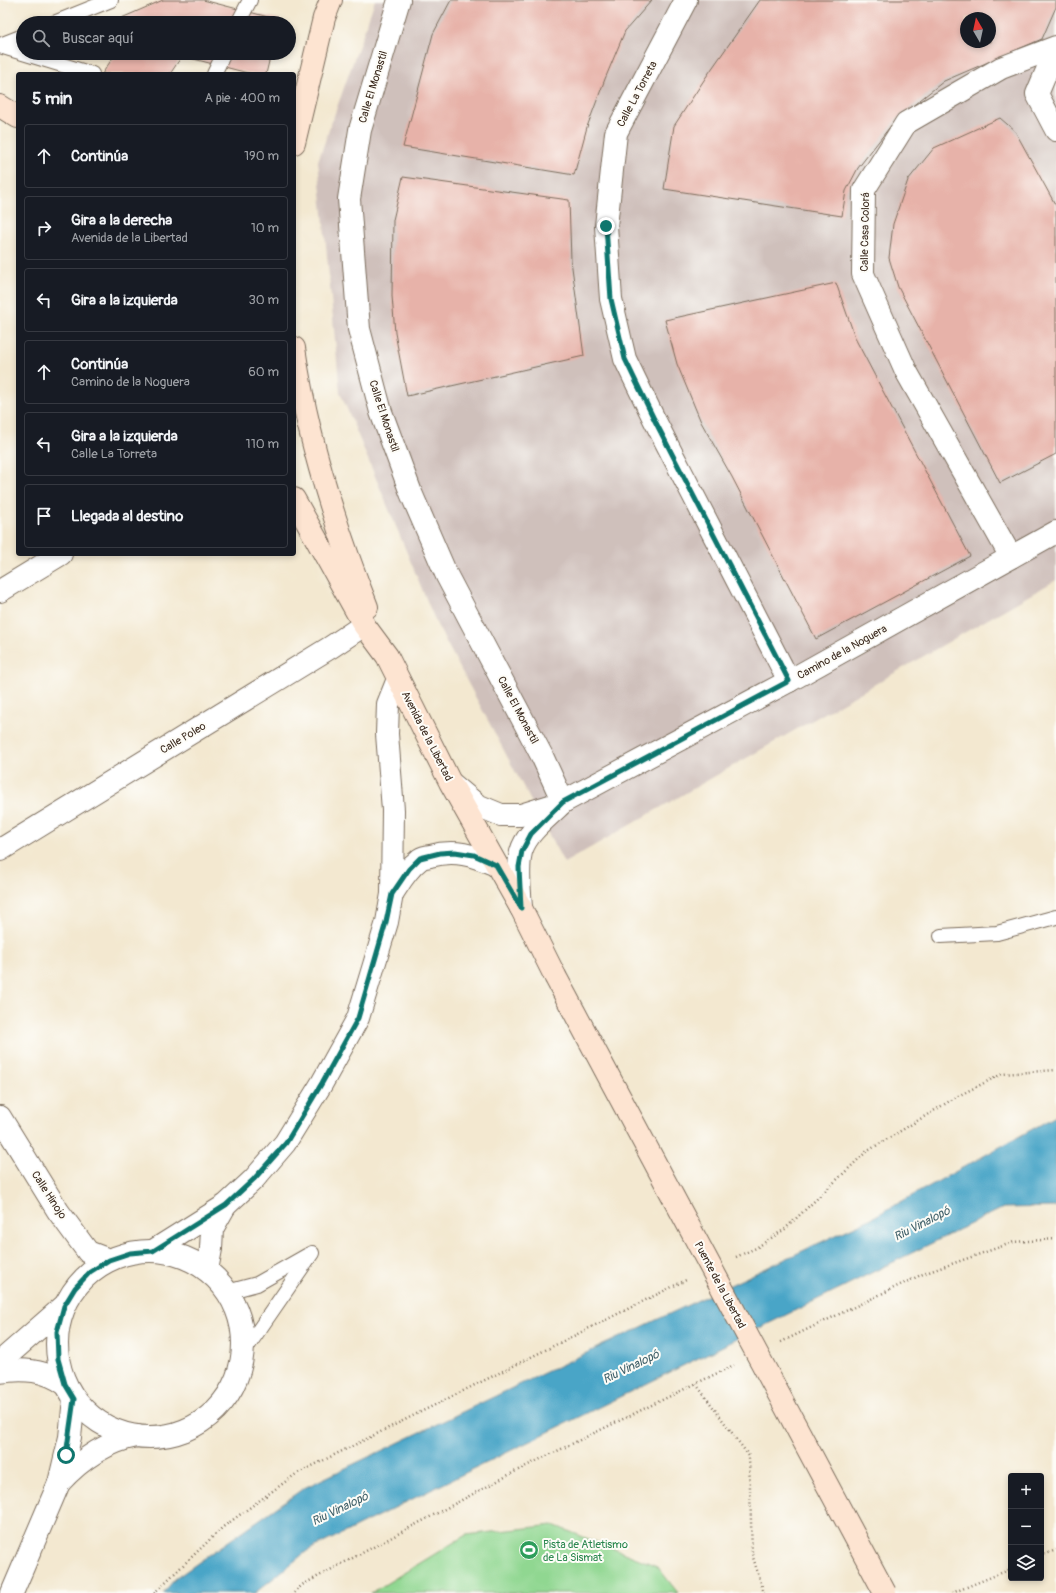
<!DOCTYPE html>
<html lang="es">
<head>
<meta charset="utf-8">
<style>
  body { margin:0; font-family:Pangolin,sans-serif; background:#242831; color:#f1f3f6 }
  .controls { position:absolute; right:12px; bottom:12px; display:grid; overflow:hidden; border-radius:4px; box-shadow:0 2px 6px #0003 }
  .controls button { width:36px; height:36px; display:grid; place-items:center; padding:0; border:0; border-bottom:1px solid #363941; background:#171b24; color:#f1f3f6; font:20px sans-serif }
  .compass { position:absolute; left:960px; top:12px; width:36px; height:36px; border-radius:50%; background:#171b24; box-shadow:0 2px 6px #0003; rotate:351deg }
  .stop { position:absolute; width:12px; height:12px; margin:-9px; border:3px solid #0f766e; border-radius:50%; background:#fff }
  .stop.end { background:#0f766e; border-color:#fff; box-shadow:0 1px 4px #0008 }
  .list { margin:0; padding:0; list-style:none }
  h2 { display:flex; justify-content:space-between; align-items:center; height:52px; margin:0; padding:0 16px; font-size:17px }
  h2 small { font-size:13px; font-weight:400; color:#9ea1a6 }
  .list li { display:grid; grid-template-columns:26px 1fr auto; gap:12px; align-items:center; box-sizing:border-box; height:64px; margin:0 8px 8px; padding:0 8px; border:1px solid #363941; border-radius:4px }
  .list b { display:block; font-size:15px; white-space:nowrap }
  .list p { margin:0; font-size:13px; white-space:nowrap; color:#9ea1a6 }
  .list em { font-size:13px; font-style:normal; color:#9ea1a6 }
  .icon { flex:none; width:22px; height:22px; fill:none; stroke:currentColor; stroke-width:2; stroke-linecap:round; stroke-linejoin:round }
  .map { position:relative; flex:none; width:1056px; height:1593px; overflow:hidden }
  .search { position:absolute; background:#171b24; box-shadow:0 2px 6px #0003; left:16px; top:16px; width:280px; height:44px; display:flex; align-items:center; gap:10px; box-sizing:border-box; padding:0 14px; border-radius:22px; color:#9ea1a6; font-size:15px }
  .panel { position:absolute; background:#171b24; box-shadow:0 2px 6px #0003; left:16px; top:72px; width:280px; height:484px; border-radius:4px }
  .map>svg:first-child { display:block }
  .industrial { fill:#cfc0bb; fill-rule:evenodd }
  .green { fill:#90d791; stroke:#668058 }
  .water { fill:#49a5c7; stroke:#426872 }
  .building { fill:#e7b2a9; fill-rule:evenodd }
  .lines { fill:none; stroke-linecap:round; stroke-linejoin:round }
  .lane-casing { stroke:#7b6c5c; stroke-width:16 }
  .street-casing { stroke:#7b6c5c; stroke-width:24 }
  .secondary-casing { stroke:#7b6c5c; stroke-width:24 }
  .path { stroke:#7b6c5c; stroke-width:2.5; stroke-dasharray:1 3; stroke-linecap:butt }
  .lane { stroke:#fff; stroke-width:14 }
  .street { stroke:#fff; stroke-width:22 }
  .secondary { stroke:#fde4d1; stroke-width:22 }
  .secondary-bridge-casing { stroke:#7b6c5c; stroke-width:24; stroke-linecap:butt }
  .secondary-bridge { stroke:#fde4d1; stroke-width:22 }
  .route { stroke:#0f766e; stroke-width:5 }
  .labels { text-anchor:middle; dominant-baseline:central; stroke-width:4; stroke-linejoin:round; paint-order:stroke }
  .street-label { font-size:11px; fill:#3b2a1e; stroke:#fdfcf7 }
  .leisure-label { font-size:11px; fill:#27864d; stroke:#fdfcf7; text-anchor:start }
  .water-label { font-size:12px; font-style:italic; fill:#41616a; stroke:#fdfcf7 }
</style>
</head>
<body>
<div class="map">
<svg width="1056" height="1593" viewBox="0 0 1056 1593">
  <rect width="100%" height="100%" fill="#fdfcf7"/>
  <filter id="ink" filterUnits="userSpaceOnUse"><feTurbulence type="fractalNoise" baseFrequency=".025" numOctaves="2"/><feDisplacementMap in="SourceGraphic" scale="8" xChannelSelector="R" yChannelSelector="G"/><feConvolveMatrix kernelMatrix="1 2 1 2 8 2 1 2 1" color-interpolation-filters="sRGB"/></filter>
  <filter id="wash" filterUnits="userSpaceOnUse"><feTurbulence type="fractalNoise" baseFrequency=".012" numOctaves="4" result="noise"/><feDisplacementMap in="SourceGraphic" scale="16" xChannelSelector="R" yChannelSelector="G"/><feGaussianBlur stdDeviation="0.9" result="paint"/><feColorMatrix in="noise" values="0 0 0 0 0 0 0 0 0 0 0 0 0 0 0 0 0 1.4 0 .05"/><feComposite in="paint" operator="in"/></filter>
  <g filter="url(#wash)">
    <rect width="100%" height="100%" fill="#f3e8d0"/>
    <path class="industrial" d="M375,0h681v580l-492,283 -127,-238 -97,-233 -22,-231zM966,18h24v24h-24z"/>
    <polygon class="green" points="553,1525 657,1566 678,1593 371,1593 466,1535"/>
    <polygon class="water" points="1056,1116 1056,1207 1003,1208 307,1551 255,1593 163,1593 175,1579 304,1488 508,1390 868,1220"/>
    <g id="blocks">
      <g class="building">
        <polygon points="163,0 203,0 280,20 279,23 121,23 117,20"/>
        <polygon points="451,0 652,0 625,31 605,79 587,127 574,175 403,147 433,34"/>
        <path d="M760,0h296v7l-14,32 -98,42 -48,38 -38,49 -12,23 -4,25 -178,-27 10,-63 32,-49zM966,18h24v24h-24z"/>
        <polygon points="116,53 271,53 266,74 252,74 182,56 170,74 102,74"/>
        <polygon points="1000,118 1015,131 1056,206 1056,454 1000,483 898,287 889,258 893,224 908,180 934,148"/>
        <polygon points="403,177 569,200 571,260 584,356 407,396 395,333 392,296 393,220"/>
        <polygon points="836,283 856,340 970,556 816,639 732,477 701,422 677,364 665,320"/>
      </g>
    </g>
  </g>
  <g filter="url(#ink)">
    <use href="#blocks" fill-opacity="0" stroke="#7b6c5c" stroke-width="1"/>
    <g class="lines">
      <g class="lane-casing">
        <g id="lane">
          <polyline points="54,23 111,0"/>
          <polyline points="238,23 250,0"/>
          <polyline points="0,45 23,36"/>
          <polyline points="0,46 92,74"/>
          <polyline points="214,74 224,53"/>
          <polyline points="941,936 997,933 1056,917"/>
          <polyline points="227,1292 257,1284 308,1255"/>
          <polyline points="243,1353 312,1253"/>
        </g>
      </g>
      <g class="street-casing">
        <g id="street">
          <polyline points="399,0 360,130 349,199 359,329 381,412 411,493 447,576 542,756 563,802"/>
          <polyline points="686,0 616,133 606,226 611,299 625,359 654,419 789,681"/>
          <polyline points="1056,49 1037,94 1056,130"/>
          <polyline points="1011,557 906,371 863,274 864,190 906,123 1001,68 1056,47"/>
          <polyline points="0,591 61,554"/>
          <polyline points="452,784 477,805 501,815 521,815 563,802 789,681 1056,532"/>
          <polyline points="0,850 331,647 364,625"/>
          <path d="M392,894c8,-12 15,-25 27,-34 3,-3 7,-3 11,-4 25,-7 43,-1 66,9"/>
          <path d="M521,908c-1,-18 -4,-38 0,-56 5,-19 26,-34 40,-48"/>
          <polyline points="0,1117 58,1211 88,1252 109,1260"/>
          <polyline points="153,1251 226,1205 254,1179 285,1143 322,1083 358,1018 387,922 392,894 393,810 387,734 388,704 398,679"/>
          <circle cx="150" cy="1344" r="93"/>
          <polyline points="207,1270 211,1249 212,1229 225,1206"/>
          <polyline points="0,1362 64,1306"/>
          <path d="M0,1372c24,-4 45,-2 65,12"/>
          <path d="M59,1483c21,-23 46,-41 78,-47"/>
          <polyline points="12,1593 59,1483 70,1437 74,1399"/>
        </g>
      </g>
      <g class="secondary-casing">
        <g id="secondary">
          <polyline points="0,106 18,117"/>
          <polyline points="294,143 324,18 331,0"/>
          <path d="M294,348c13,90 40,175 73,259"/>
          <polyline points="294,499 364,625 387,656 450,782 521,908 555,976"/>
        </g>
      </g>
      <g class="path">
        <polyline points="736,1257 756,1248 785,1229 866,1152 958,1096 1002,1074 1056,1070"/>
        <polyline points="781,1342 923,1274 1014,1242 1056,1239"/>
        <polyline points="696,1384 749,1456 752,1554 764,1593"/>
        <polyline points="1041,1556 1056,1550"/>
        <polyline points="154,1593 223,1527 296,1474 688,1279"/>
        <polyline points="294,1593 302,1585 520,1469 734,1365"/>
        <polyline points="952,1593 1011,1569"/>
      </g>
      <use href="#lane" class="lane"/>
      <use href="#street" class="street"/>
      <use href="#secondary" class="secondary"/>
      <g class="secondary-bridge-casing">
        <polyline id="secondary-bridge" points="555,976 885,1593"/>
      </g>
      <use href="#secondary-bridge" class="secondary-bridge"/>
    </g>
  </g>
  <g class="lines" filter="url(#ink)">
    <polyline class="route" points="66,1455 74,1399 65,1384 58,1359 57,1332 64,1306 75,1288 90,1272 109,1260 130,1253 153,1251 226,1205 254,1179 286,1143 322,1083 358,1018 386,922 392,894 409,869 420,858 440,853 455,852 474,855 496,865 521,908 519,867 522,851 531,834 563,802 789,681 654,419 625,359 611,299 606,226"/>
  </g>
  <defs>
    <g id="stadium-disc" transform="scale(1)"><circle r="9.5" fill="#2e9e5b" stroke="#fdfcf7"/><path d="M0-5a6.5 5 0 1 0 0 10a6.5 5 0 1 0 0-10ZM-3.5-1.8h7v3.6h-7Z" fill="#fff"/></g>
  </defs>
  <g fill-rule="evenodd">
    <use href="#stadium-disc" x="529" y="1550"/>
  </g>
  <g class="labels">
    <g class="street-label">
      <text transform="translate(373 87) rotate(-73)">Calle El Monastil</text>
      <text transform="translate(637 94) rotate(-62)">Calle La Torreta</text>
      <text transform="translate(865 232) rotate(-89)">Calle Casa Colorá</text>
      <text transform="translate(384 416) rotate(72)">Calle El Monastil</text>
      <text transform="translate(842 652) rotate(-29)">Camino de la Noguera</text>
      <text transform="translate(518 710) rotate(62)">Calle El Monastil</text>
      <text transform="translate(427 736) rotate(63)">Avenida de la Libertad</text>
      <text transform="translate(183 738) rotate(-31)">Calle Poleo</text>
      <text transform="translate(49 1195) rotate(57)">Calle Hinojo</text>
      <text transform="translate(720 1285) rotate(62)">Puente de la Libertad</text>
    </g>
    <g class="leisure-label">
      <text x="543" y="1544">Pista de Atletismo<tspan x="543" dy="13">de La Sismat</tspan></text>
    </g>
    <g class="water-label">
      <text transform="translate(922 1224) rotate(-27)">Riu Vinalopó</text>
      <text transform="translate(631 1367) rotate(-26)">Riu Vinalopó</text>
      <text transform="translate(340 1509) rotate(-26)">Riu Vinalopó</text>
    </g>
  </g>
</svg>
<div class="controls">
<button>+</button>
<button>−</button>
<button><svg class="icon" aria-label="layers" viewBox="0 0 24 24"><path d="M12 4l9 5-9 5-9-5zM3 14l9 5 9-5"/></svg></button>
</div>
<svg class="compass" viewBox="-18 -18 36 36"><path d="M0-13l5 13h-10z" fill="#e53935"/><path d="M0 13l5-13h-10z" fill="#9ea1a6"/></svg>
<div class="stop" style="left:66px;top:1455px"></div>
<div class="stop end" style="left:606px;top:226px"></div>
<div class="search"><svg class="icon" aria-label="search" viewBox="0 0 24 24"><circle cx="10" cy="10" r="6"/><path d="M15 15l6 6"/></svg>Buscar aquí</div>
<section class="panel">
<h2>5 min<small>A pie · 400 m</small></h2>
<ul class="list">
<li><svg class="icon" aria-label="ahead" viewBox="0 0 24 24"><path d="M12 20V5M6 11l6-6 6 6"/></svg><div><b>Continúa</b></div><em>190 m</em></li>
<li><svg class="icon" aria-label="right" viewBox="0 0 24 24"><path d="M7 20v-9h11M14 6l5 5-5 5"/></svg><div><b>Gira a la derecha</b><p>Avenida de la Libertad</p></div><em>10 m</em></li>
<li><svg class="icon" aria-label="left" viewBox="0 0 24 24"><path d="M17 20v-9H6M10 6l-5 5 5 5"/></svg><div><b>Gira a la izquierda</b></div><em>30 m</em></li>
<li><svg class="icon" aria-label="ahead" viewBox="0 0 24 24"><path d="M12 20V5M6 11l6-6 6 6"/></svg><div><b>Continúa</b><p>Camino de la Noguera</p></div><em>60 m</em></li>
<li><svg class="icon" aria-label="left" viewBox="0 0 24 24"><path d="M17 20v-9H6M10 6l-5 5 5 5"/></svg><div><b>Gira a la izquierda</b><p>Calle La Torreta</p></div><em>110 m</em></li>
<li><svg class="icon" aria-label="arrive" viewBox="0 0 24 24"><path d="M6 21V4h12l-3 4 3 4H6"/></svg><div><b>Llegada al destino</b></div></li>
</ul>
</section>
</div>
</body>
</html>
